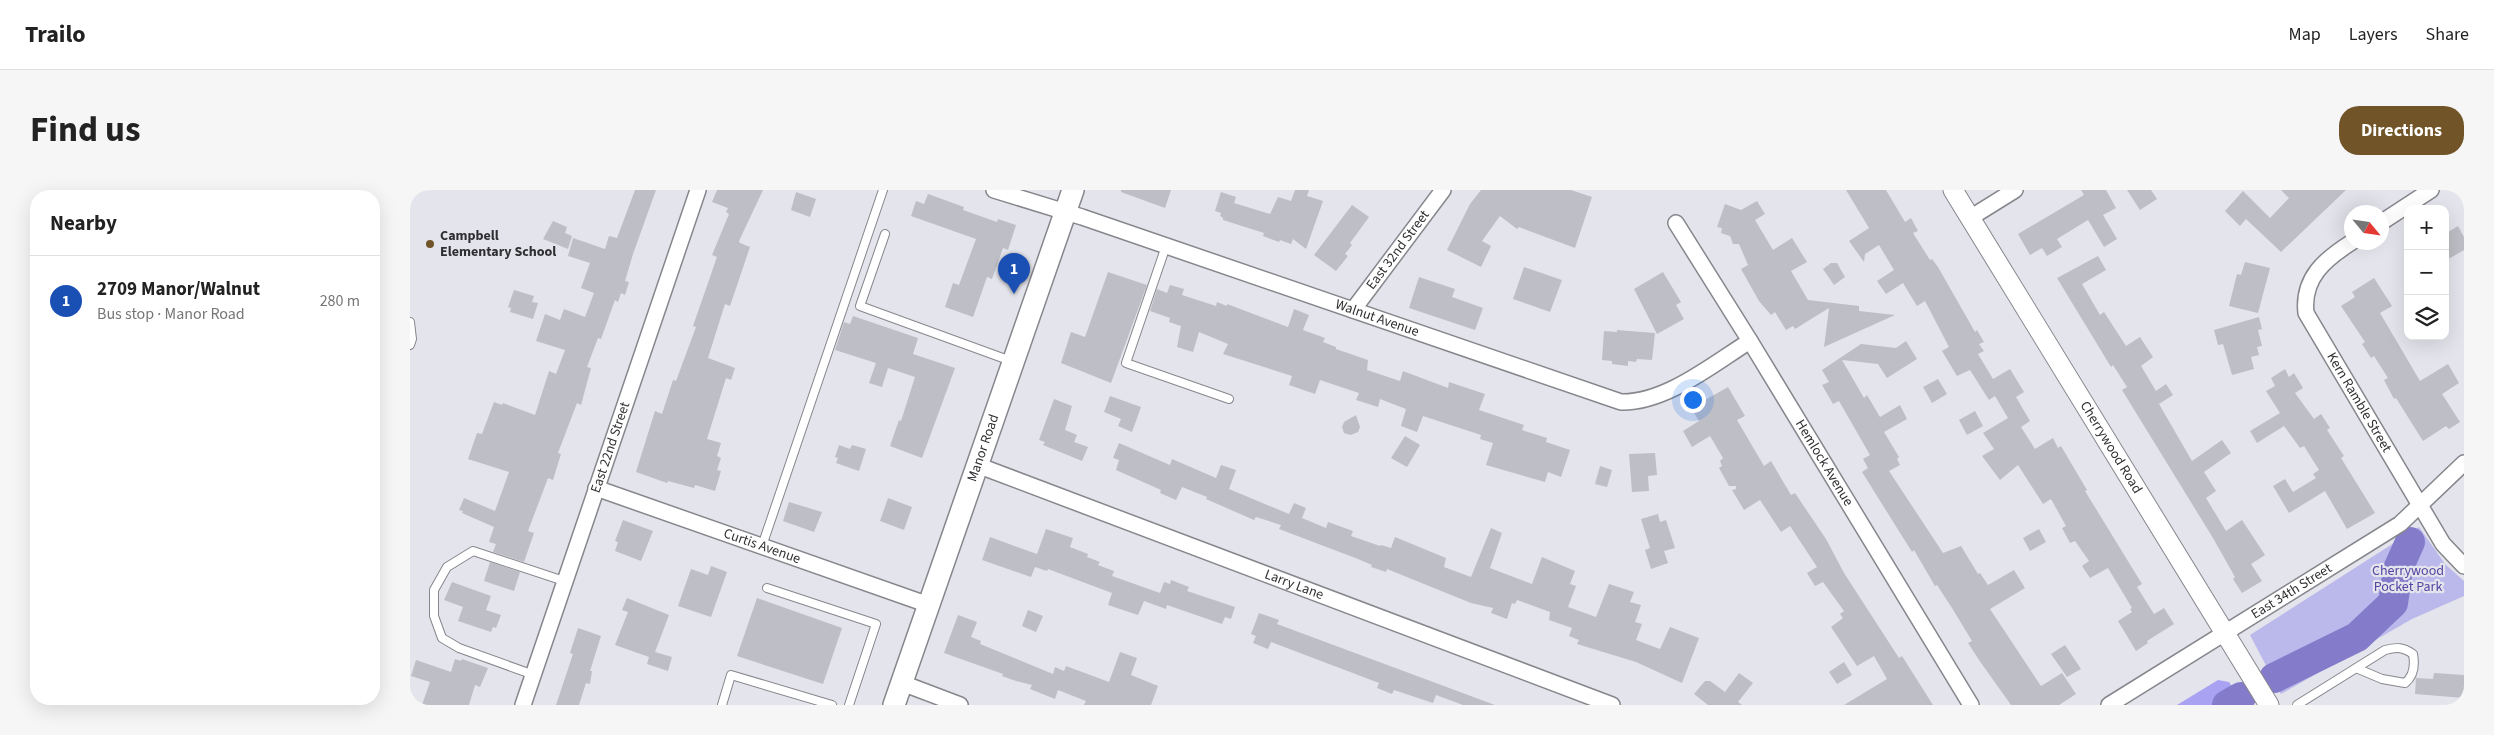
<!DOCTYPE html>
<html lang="en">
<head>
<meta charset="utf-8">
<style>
  body { margin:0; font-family:"Source Sans 3",sans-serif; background:#f6f6f6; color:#222 }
  .controls { position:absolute; right:15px; top:15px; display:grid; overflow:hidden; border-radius:10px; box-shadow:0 5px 20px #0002 }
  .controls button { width:45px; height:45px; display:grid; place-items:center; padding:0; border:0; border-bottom:1px solid #e0e0e0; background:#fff; color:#222; font:25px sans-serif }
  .compass { position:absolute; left:1934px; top:15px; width:45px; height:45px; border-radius:50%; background:#fff; box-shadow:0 5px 20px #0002; rotate:119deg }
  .you { position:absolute; left:1282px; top:209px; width:18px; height:18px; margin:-12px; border:4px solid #fff; border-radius:50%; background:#1a73e8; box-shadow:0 0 0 8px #1a73e833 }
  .badge { display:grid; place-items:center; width:32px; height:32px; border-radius:50%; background:#715528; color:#fff; font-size:16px; font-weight:700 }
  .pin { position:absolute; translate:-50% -41px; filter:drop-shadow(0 1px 2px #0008) }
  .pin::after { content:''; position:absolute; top:26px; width:18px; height:15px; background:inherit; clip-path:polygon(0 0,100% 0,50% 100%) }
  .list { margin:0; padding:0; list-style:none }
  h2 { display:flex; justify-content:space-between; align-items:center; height:65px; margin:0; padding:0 20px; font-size:21px }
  h2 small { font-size:16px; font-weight:400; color:#767676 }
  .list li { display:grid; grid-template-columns:32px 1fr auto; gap:15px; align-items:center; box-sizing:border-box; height:90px; padding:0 20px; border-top:1px solid #e0e0e0 }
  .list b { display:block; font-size:19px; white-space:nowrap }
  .list p { margin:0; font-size:16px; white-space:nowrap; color:#767676 }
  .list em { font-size:16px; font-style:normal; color:#767676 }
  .icon { flex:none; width:28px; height:28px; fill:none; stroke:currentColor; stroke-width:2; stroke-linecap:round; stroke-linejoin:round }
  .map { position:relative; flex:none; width:2054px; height:515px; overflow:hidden; border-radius:20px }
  header { display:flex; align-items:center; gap:30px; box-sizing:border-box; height:70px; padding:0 25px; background:#fff; border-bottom:1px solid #e0e0e0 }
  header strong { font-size:24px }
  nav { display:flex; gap:28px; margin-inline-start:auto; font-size:18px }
  .intro { display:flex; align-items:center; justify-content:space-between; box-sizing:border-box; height:120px; padding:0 30px }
  h1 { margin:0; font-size:35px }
  .button { padding:12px 22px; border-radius:20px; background:#715528; color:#fff; font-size:18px; font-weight:700 }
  main { display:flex; gap:30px; padding:0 30px }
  aside { flex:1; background:#fff; border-radius:20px; box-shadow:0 5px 20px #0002 }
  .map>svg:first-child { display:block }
  .green { fill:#bbb8eb }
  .forest { fill:#a9a1f2 }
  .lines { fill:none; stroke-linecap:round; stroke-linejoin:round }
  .river { stroke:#847cca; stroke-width:30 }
  .building { fill:#bebec6 }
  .service-casing { stroke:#86868d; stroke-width:10 }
  .minor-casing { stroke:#86868d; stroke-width:18 }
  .tertiary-casing { stroke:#86868d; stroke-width:21 }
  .secondary-casing { stroke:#86868d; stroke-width:24 }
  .service { stroke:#fff; stroke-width:8 }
  .minor { stroke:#fff; stroke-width:15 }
  .tertiary { stroke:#fff; stroke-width:19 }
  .secondary { stroke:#fff; stroke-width:21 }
  .poi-dot { fill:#715528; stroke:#e4e4ec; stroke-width:2 }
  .labels { text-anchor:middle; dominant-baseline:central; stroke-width:4.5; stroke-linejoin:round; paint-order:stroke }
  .poi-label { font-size:14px; font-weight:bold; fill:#2f2f32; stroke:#e4e4ec; text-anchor:start }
  .street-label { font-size:14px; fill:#2f2f32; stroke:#e4e4ec }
  .park-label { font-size:14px; fill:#5545a2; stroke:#e4e4ec }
</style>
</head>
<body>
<header>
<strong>Trailo</strong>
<nav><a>Map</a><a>Layers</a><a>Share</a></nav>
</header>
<div class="intro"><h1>Find us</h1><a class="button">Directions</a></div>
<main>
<aside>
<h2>Nearby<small></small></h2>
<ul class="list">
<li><span class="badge" style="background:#1a4fb4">1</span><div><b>2709 Manor/Walnut</b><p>Bus stop · Manor Road</p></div><em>280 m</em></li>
</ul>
</aside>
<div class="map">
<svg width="2054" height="515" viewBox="0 0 2054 515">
  <rect width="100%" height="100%" fill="#e4e4ec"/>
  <polygon class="green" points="2009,337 2035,374 2054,391 2054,406 2002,429 1871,504 1840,445"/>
  <polygon class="forest" points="1808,490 1819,492 1834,515 1767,515"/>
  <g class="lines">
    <g class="river">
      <polyline points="1864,488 1947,447 1983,413 1988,379 2000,352"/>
      <polyline points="1817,515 1831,507"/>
    </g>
  </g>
  <g class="building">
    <polygon points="225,0 246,0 223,64 215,91 219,92 215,105 211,103 208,112 205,110 191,149 188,148 177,177 181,178 171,215 167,213 148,263 151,264 143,290 138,288 118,341 124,343 114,372 83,362 86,354 79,352 84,337 52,323 53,321 49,320 54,308 85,321 99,282 58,269 67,243 72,244 84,212 92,215 93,213 125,225 139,181 146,184 155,160 126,151 135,124 150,130 154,119 175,127 184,103 171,98 180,73 158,66 163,48 195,59 199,46 207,48"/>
    <polygon points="307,0 353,0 329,51 330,53 340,57 320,116 315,114 298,168 325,178 321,190 316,188 297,249 311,253 307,266 311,268 307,280 311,281 305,301 285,295 284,298 258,291 257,293 226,282 245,221 252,224 263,190 266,191 286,137 283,136 307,67 302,65 319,24 316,22 318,18 302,12"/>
    <polygon points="711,0 761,0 755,18 711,2"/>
    <polygon points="885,0 899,0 897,6 913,11 896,59 883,49 881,54 870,50 869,52 853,46 854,43 813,30 813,28 810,26 811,23 805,21 811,2 826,7 824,13 860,24 868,7 881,11"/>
    <polygon points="1071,0 1161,0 1182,7 1165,58 1109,37 1107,39 1090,26 1072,51 1081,56 1071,77 1037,60 1060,14"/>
    <polygon points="1436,0 1476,0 1495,32 1501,28 1508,41 1503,43 1520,70 1522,69 1528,77 1565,142 1567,140 1574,152 1569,154 1574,161 1568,164 1583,189 1600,179 1614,202 1606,207 1620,231 1611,237 1625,259 1643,248 1648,258 1651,256 1677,300 1675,301 1732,394 1727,397 1744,424 1754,418 1764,434 1737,451 1738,453 1726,461 1708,431 1722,422 1720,419 1722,418 1698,378 1680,388 1672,376 1679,371 1665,351 1660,353 1652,338 1656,336 1641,309 1633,314 1608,275 1590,290 1572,266 1584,259 1573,243 1598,228 1585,206 1579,210 1560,180 1547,186 1532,161 1539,157 1515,111 1507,116 1493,93 1476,104 1467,91 1484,80 1469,55 1455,64 1454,72 1439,51 1459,38"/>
    <polygon points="1671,0 1696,0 1706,18 1693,25 1707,49 1694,57 1678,30 1647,49 1652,57 1637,66 1632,58 1620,65 1608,44 1674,5"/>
    <polygon points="1717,0 1741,0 1747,9 1730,20"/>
    <polygon points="1871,0 1936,0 1871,62 1836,29 1830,36 1815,21 1833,1 1860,28 1879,8"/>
    <polygon points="386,2 406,9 400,27 381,20"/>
    <polygon points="518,4 554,17 553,20 587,32 588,29 606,35 598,60 593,58 582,89 577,87 563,127 535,117 543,93 549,95 566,49 501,26 506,11 514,14"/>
    <polygon points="1347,11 1355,24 1345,30 1363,60 1382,48 1397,72 1381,81 1398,110 1449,116 1449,121 1485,125 1414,157 1419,118 1385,139 1383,136 1376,140 1365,122 1361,125 1349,111 1331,79 1338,75 1329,54 1323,54 1320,46 1311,43 1312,38 1307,37 1315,14 1331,20"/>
    <polygon points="942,15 959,27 940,53 942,55 935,64 938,66 926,81 904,65"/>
    <polygon points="143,31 157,37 155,43 162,46 158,59 133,49"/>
    <polygon points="2048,36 2054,47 2054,60 2035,71 2035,44"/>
    <polygon points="1688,66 1696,80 1672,94 1690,125 1694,122 1716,156 1730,147 1743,167 1731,176 1746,201 1756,194 1763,205 1749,214 1782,271 1812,250 1821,263 1794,282 1806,301 1796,308 1816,341 1832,330 1855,365 1841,374 1852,391 1832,403 1823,389 1825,387 1803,348 1712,200 1717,197 1703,175 1701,177 1647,88"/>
    <polygon points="1835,72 1860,78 1848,123 1819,116 1827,84 1831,85"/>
    <polygon points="1421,73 1427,73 1435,87 1424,95 1413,79"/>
    <polygon points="1114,77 1152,90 1140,122 1103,109"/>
    <polygon points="698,82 737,95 701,193 651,173 661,142 675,147"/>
    <polygon points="1253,82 1271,112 1266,115 1274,129 1247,144 1224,99"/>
    <polygon points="1009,87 1045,99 1042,107 1073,118 1065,140 999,118"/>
    <polygon points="1964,88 1982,116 1970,123 2010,191 2038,174 2049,193 2032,204 2050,232 2039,239 2036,236 2013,251 1986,208 1984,209 1974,190 1978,188 1964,166 1961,168 1952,154 1955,152 1931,116 1945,107 1942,102"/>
    <polygon points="760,95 774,99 772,105 806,116 807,112 817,116 817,114 878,137 884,119 899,125 893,140 915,148 913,152 926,157 926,159 958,170 957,180 990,191 993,181 1038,198 1039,192 1075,204 1069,220 1114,235 1112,240 1137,248 1136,252 1160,260 1151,287 1138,282 1135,292 1076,275 1083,253 1070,249 1071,245 1013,226 1007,242 991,236 996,219 970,209 968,217 946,210 949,203 910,190 905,204 879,195 882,186 813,164 818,154 789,142 783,162 767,157 771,136 759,132 760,128 740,121 747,99 757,103"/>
    <polygon points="104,100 124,106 122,112 128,113 123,129 100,122 101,118 98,117"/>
    <polygon points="443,126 508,148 503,164 545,178 512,268 480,256 489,230 491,231 505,187 478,178 472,197 459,193 466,173 425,160 434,132 440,134"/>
    <polygon points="1849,127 1852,139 1848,140 1852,156 1847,157 1849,165 1841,167 1844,179 1822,185 1813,154 1808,155 1804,140"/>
    <polygon points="1207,140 1245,143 1242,170 1227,169 1226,172 1218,171 1218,176 1202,174 1202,171 1192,170 1194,141 1207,142"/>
    <polygon points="1496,151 1507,169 1477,188 1468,174 1432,170 1454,208 1457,205 1470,227 1490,215 1497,229 1474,242 1489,267 1487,269 1490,275 1479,281 1533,363 1551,356 1568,384 1570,383 1578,395 1604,380 1615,398 1580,419 1631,496 1652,483 1666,504 1649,515 1601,515 1569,470 1558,453 1562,451 1542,418 1527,395 1525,396 1504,360 1502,362 1452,282 1458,278 1453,269 1460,265 1429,211 1423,214 1412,195 1419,192 1412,180 1451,154 1486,158"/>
    <polygon points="1875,179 1879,187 1884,183 1893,198 1885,203 1904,229 1911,224 1920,238 1917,240 1934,266 1931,268 1965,323 1937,339 1915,301 1879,323 1863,296 1875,289 1883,302 1906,288 1903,284 1909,280 1894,256 1890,258 1874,236 1847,253 1840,241 1870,223 1856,201 1865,196 1861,188"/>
    <polygon points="1528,189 1537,204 1522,213 1513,197"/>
    <polygon points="1318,197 1335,226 1327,230 1354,276 1361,271 1381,305 1385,303 1416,349 1434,383 1489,468 1492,466 1523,515 1434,515 1477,489 1464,466 1447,476 1421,437 1433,428 1430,424 1434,421 1413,392 1405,396 1397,383 1407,377 1380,336 1371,342 1350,310 1334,320 1322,300 1326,299 1326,296 1319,296 1309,278 1312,276 1310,271 1313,268 1300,246 1282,257 1273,241 1289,231 1281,218"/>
    <polygon points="700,206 731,217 722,242 708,236 711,229 694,222"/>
    <polygon points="644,209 662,216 655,240 667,245 664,252 678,257 672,271 633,255 635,252 629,250"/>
    <polygon points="1565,221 1573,236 1557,245 1549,230"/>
    <polygon points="946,225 950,237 948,242 941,245 934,243 932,237 934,232"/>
    <polygon points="995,246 1010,255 997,277 981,268"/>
    <polygon points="709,253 760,275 762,269 806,288 811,275 826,280 819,299 879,324 884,313 896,318 892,328 916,338 918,332 943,341 941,346 970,356 971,355 981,358 985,347 1036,368 1034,377 1061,387 1081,338 1092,343 1080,378 1122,394 1132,367 1165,381 1160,394 1166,396 1158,417 1186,427 1199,394 1224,402 1220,412 1231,415 1225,432 1232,434 1226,450 1250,459 1260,437 1289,448 1272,493 1226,472 1167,454 1169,450 1159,446 1162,438 1139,430 1140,422 1107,410 1105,414 1102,413 1097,429 1081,423 1083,418 1061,413 977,379 976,382 961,377 962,375 948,369 869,339 871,335 846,327 844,330 796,309 797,307 772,297 766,310 750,303 751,300 706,280 709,270 703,268"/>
    <polygon points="429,255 440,259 442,255 456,259 449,281 426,273 428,268 425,267"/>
    <polygon points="1245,263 1247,285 1238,286 1239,301 1222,302 1219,264"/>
    <polygon points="1190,276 1202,280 1197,297 1185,294"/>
    <polygon points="478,308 502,317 494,340 470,331"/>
    <polygon points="379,312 412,322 404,342 373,331"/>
    <polygon points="1248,324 1250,332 1256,330 1265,358 1254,361 1258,373 1241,379 1235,360 1240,358 1231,329"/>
    <polygon points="213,330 243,341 231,371 205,361 208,352 205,351"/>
    <polygon points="636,339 663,348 660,357 678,364 677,367 690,372 688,375 704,381 702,386 750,403 754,392 760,394 761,390 779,397 777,401 825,417 821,429 815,427 812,434 757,415 756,419 734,411 728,425 698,415 702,403 638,379 637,381 625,377 621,387 572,370 580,347 627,364"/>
    <polygon points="1629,339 1636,352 1620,361 1613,348"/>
    <polygon points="80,372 110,382 104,401 74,391"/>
    <polygon points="301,376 317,382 301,427 268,416 281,379 298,385"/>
    <polygon points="42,392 81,406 76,420 91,425 86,438 83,437 81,442 48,431 53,417 34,410"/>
    <polygon points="217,408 259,425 245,462 262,467 258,481 237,474 239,467 205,455 218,422 212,420"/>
    <polygon points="347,408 432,438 413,494 327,466"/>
    <polygon points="618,420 633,426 626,442 612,436"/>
    <polygon points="849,423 869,430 867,434 1085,515 1053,515 1026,505 1023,513 984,500 982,504 967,498 969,493 861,452 858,459 843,453 846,446 841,444"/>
    <polygon points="548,425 567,432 561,447 571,451 570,454 643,484 645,477 654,481 656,476 699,492 710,462 727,468 721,485 748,496 741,515 674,515 676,511 648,500 645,509 620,499 622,495 606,491 592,486 593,484 534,463"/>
    <polygon points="168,438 191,446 180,481 182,481 180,494 176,493 169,515 146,515 163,464 160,463"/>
    <polygon points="1655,455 1671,479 1657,487 1641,464"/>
    <polygon points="45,469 51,471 52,469 78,478 70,497 65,495 59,515 12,515 20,492 1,486 6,470 41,482"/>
    <polygon points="1434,472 1442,485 1427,494 1419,482"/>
    <polygon points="1329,483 1343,493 1328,512 1332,515 1298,515 1284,504 1295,491 1300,491 1315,502"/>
    <polygon points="2024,483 2054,485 2054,508 2005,504 2006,488 2023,489"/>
  </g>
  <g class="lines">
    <g class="service-casing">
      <g id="service">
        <polyline points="475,44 450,116 601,171"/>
        <polyline points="756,56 716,173 819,209"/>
        <polyline points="0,132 2,149 0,155"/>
        <polyline points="352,356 473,0"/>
        <polyline points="357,398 466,434 439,515"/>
        <polyline points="124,485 49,458 32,448 24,426 24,400 37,377 63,361 154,391"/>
        <polyline points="312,515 321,485 422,515"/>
        <path d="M1887,515l88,-55c12,-3 18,-3 28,4 2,11 1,22 -8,29l-23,-4 -26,-11"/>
      </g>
    </g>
    <g class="minor-casing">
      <g id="minor">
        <path id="s1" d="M584,0l88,27 539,185c45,1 92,-38 129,-61"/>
        <polyline points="1560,28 1605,0"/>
        <polyline points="1972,32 2021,0"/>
        <path id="s2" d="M1266,33l74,118 221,364"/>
        <path id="s3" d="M1942,52c-27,17 -50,36 -46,71l137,231 21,22"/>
        <path id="s4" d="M943,120l90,-120"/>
        <path id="s5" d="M567,275l635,240"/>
        <path id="s6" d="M186,298l333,117"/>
        <polyline points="492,493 550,515"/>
        <path id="s7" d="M113,515l175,-515"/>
        <path id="s8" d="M1699,515l291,-181 64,-61"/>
      </g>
    </g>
    <g class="tertiary-casing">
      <g id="tertiary">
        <path id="s9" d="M1543,0l316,515"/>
      </g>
    </g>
    <g class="secondary-casing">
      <g id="secondary">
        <path id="s10" d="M484,515l179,-515"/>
      </g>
    </g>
    <use href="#service" class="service"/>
    <use href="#minor" class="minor"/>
    <use href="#tertiary" class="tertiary"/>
    <use href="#secondary" class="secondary"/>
  </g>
  <circle class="poi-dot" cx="20" cy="54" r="5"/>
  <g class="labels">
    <g class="poi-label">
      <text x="30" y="46">Campbell<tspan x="30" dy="16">Elementary School</tspan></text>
    </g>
    <g class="street-label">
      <text stroke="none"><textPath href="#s4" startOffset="75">East 32nd Street</textPath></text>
      <text stroke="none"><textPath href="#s1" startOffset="404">Walnut Avenue</textPath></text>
      <text stroke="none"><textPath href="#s3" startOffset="194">Kern Ramble Street</textPath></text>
      <text stroke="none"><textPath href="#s7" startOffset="272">East 22nd Street</textPath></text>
      <text stroke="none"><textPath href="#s9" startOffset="302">Cherrywood Road</textPath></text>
      <text stroke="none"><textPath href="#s10" startOffset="272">Manor Road</textPath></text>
      <text stroke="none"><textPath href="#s2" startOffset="282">Hemlock Avenue</textPath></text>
      <text stroke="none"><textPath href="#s6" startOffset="176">Curtis Avenue</textPath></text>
      <text stroke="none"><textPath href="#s5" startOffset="339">Larry Lane</textPath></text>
      <text stroke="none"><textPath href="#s8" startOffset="215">East 34th Street</textPath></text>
    </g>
    <g class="park-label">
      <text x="1998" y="381">Cherrywood<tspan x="1998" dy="16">Pocket Park</tspan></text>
    </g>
  </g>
</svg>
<div class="controls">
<button>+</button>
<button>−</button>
<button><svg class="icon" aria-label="layers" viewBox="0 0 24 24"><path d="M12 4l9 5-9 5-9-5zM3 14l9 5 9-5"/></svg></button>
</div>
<svg class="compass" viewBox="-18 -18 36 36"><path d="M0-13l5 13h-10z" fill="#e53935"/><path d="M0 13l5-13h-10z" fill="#767676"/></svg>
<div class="you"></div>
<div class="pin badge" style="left:604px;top:104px;background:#1a4fb4">1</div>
</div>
</main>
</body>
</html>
